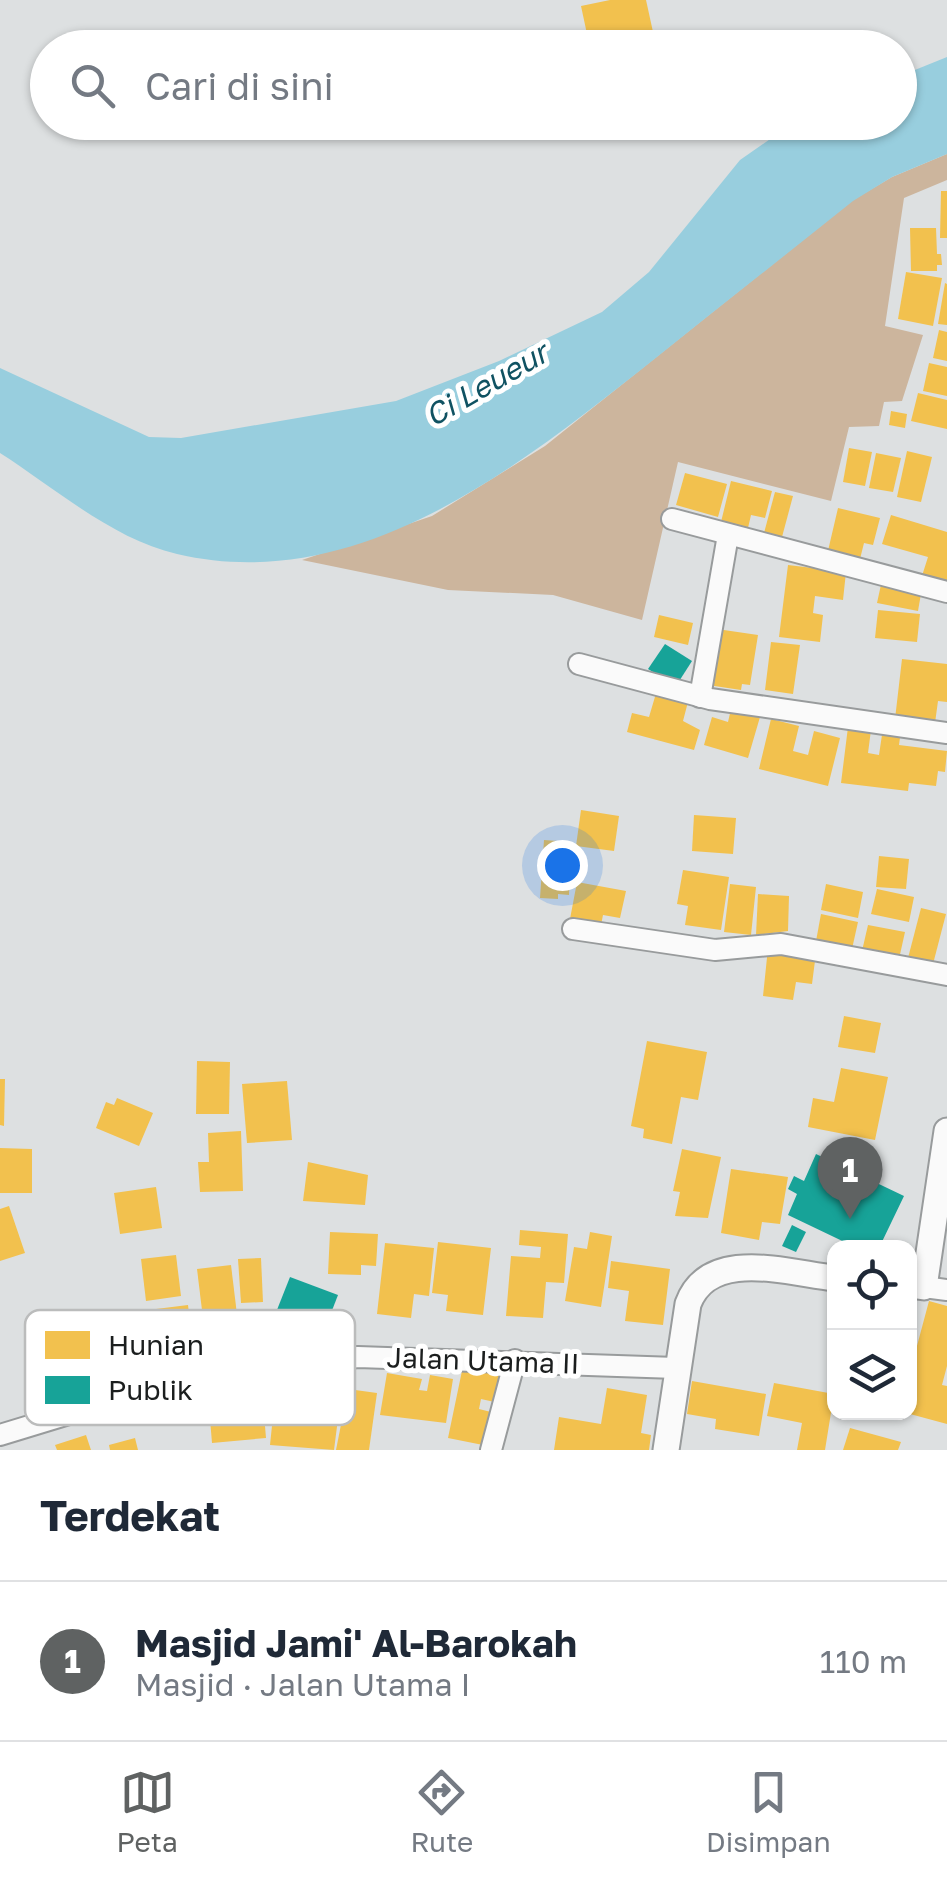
<!DOCTYPE html>
<html lang="id">
<head>
<meta charset="utf-8">
<style>
  body { margin:0; font-family:"Golos Text",sans-serif; background:#f2f2f3; color:#1f2937 }
  .controls { position:absolute; right:30px; bottom:30px; display:grid; overflow:hidden; border-radius:20px; box-shadow:0 2px 8px #0004 }
  .controls button { width:90px; height:90px; display:grid; place-items:center; padding:0; border:0; border-bottom:2px solid #e0e1e3; background:#fff; color:#1f2937; font:50px sans-serif }
  .you { position:absolute; left:562px; top:865px; width:35px; height:35px; margin:-25px; border:8px solid #fff; border-radius:50%; background:#1a73e8; box-shadow:0 0 0 15px #1a73e833 }
  .badge { display:grid; place-items:center; width:65px; height:65px; border-radius:50%; background:#5f6262; color:#fff; font-size:32px; font-weight:700 }
  .pin { position:absolute; translate:-50% -82px; filter:drop-shadow(0 2px 5px #0008) }
  .pin::after { content:''; position:absolute; top:52px; width:35px; height:30px; background:inherit; clip-path:polygon(0 0,100% 0,50% 100%) }
  .list { margin:0; padding:0; list-style:none }
  h2 { display:flex; justify-content:space-between; align-items:center; height:130px; margin:0; padding:0 40px; font-size:42px }
  h2 small { font-size:32px; font-weight:400; color:#747a83 }
  .list li { display:grid; grid-template-columns:65px 1fr auto; gap:30px; align-items:center; box-sizing:border-box; height:160px; padding:0 40px; border-top:2px solid #e0e1e3 }
  .list b { display:block; font-size:38px; white-space:nowrap }
  .list p { margin:0; font-size:32px; white-space:nowrap; color:#747a83 }
  .list em { font-size:32px; font-style:normal; color:#747a83 }
  .icon { flex:none; width:55px; height:55px; fill:none; stroke:currentColor; stroke-width:2; stroke-linecap:round; stroke-linejoin:round }
  .map { position:relative; flex:none; width:947px; height:1450px; overflow:hidden }
  .search { position:absolute; background:#fff; box-shadow:0 2px 8px #0004; left:30px; right:30px; top:30px; height:110px; display:flex; align-items:center; gap:25px; box-sizing:border-box; padding:0 35px; border-radius:55px; color:#747a83; font-size:38px }
  .sheet { height:290px; background:#fff }
  nav { display:flex; justify-content:space-around; align-items:center; box-sizing:border-box; height:140px; border-top:2px solid #e0e1e3; background:#fff; font-size:28px; color:#747a83 }
  nav a { display:grid; justify-items:center; gap:5px }
  nav .on { color:#5f6262 }
  .map>svg:first-child { display:block }
  .forest { fill:#ccb59d }
  .water { fill:#98cede }
  .homes { fill:#f2c14e }
  .public { fill:#17a398 }
  .lines { fill:none; stroke-linecap:round; stroke-linejoin:round }
  .minor-casing { stroke:#989b9c; stroke-width:24 }
  .tertiary-casing { stroke:#989b9c; stroke-width:29 }
  .minor { stroke:#fafafa; stroke-width:20 }
  .tertiary { stroke:#fafafa; stroke-width:25 }
  .labels { text-anchor:middle; dominant-baseline:central; stroke-width:10; stroke-linejoin:round; paint-order:stroke }
  .street-label { font-size:28px; fill:#1b1e1e; stroke:#fff }
  .water-label { font-size:30px; font-style:italic; fill:#105262; stroke:#fff }
  .key { fill:#fff; stroke:#bbbcbc; stroke-width:2.5 }
  .key-label { font-size:28px; fill:#1b1e1e }
</style>
</head>
<body>
<div class="map">
<svg width="947" height="1450" viewBox="0 0 947 1450">
  <rect width="100%" height="100%" fill="#dde0e1"/>
  <polygon class="forest" points="947,154 947,180 904,198 885,326 923,335 902,401 884,402 879,426 849,427 831,501 678,462 642,620 553,595 448,590 302,560 432,516 545,446 853,200 892,177"/>
  <path class="water" d="M947,57v97l-55,23 -39,24c-65,52 -131,104 -196,156 -134,106 -296,240 -480,197 -65,-15 -122,-66 -177,-101v-85l149,69 32,1 215,-37 103,-40 103,-49 47,-40 91,-112 53,-37 107,-1v-46z"/>
  <g class="homes">
    <polygon points="610,0 646,0 655,41 590,48 581,6"/>
    <polygon points="941,191 947,191 947,238 940,238"/>
    <polygon points="910,228 936,228 937,254 941,254 942,265 937,265 937,271 911,271"/>
    <polygon points="906,272 942,278 933,326 898,319"/>
    <polygon points="945,283 947,284 947,325 938,324"/>
    <polygon points="939,330 947,332 947,361 933,358"/>
    <polygon points="929,363 947,367 947,396 923,391"/>
    <polygon points="918,393 947,400 947,429 911,421"/>
    <polygon points="891,411 907,414 905,428 889,425"/>
    <polygon points="849,448 872,452 865,486 843,482"/>
    <polygon points="907,451 932,457 921,502 897,497"/>
    <polygon points="876,453 901,458 893,492 869,488"/>
    <polygon points="685,473 727,484 718,517 676,505"/>
    <polygon points="731,481 772,491 765,518 751,515 748,528 721,522"/>
    <polygon points="775,492 793,496 782,537 764,533"/>
    <polygon points="838,508 880,518 873,545 864,543 859,563 827,555"/>
    <polygon points="891,515 947,532 947,586 921,579 928,557 882,544"/>
    <polygon points="788,565 846,572 843,600 815,596 813,613 823,615 820,642 779,637"/>
    <polygon points="882,580 922,588 918,611 877,603"/>
    <polygon points="878,610 920,614 917,642 875,638"/>
    <polygon points="659,615 693,623 688,645 654,637"/>
    <polygon points="717,629 758,635 750,685 742,684 741,690 708,685"/>
    <polygon points="771,642 800,645 793,694 765,690"/>
    <polygon points="902,659 947,664 947,702 938,701 935,723 895,719"/>
    <polygon points="657,690 689,698 683,721 700,730 694,750 627,732 632,713 649,717"/>
    <polygon points="731,709 760,717 748,758 704,745 712,717 728,722"/>
    <polygon points="771,719 799,726 793,751 808,755 814,731 840,738 828,786 759,769"/>
    <polygon points="848,727 871,730 868,753 879,755 883,728 901,730 899,745 947,751 945,772 938,771 936,786 909,783 908,791 841,783"/>
    <polygon points="581,810 619,816 614,851 576,846"/>
    <polygon points="694,815 736,818 733,854 692,851"/>
    <polygon points="544,840 571,842 569,895 558,894 558,899 540,898"/>
    <polygon points="879,856 909,859 906,889 876,887"/>
    <polygon points="683,870 729,877 721,930 685,925 688,906 677,904"/>
    <polygon points="577,882 626,891 620,918 603,915 601,925 570,919"/>
    <polygon points="730,884 756,887 751,935 724,932"/>
    <polygon points="826,884 863,892 858,918 821,910"/>
    <polygon points="877,889 914,897 909,922 871,914"/>
    <polygon points="758,894 789,896 788,931 756,935"/>
    <polygon points="921,908 946,914 933,964 908,958"/>
    <polygon points="821,914 858,922 852,949 816,941"/>
    <polygon points="868,925 905,932 899,959 862,951"/>
    <polygon points="768,948 816,953 812,984 796,982 793,1000 763,996"/>
    <polygon points="844,1016 881,1023 875,1053 838,1047"/>
    <polygon points="647,1041 707,1052 698,1100 681,1097 672,1144 643,1138 644,1129 631,1126"/>
    <polygon points="197,1061 230,1062 229,1114 196,1114"/>
    <polygon points="841,1068 888,1077 875,1140 808,1127 813,1098 834,1102"/>
    <polygon points="0,1079 5,1079 4,1126 0,1125"/>
    <polygon points="287,1081 292,1140 247,1143 242,1084"/>
    <polygon points="117,1098 153,1113 139,1146 96,1128 106,1102 114,1105"/>
    <polygon points="241,1131 243,1191 200,1192 198,1162 209,1162 208,1133"/>
    <polygon points="0,1148 32,1149 32,1193 0,1193"/>
    <polygon points="682,1149 721,1157 708,1218 675,1216 680,1192 673,1191"/>
    <polygon points="308,1162 368,1175 365,1205 303,1201"/>
    <polygon points="731,1169 788,1177 780,1224 762,1222 759,1240 721,1233"/>
    <polygon points="156,1187 162,1228 120,1234 114,1193"/>
    <polygon points="9,1206 25,1253 0,1261 0,1209"/>
    <polygon points="520,1230 568,1234 564,1283 546,1282 543,1318 506,1316 511,1256 540,1258 541,1247 519,1245"/>
    <polygon points="330,1232 378,1234 376,1266 361,1265 361,1275 328,1274"/>
    <polygon points="590,1232 612,1236 601,1307 565,1301 574,1247 587,1249"/>
    <polygon points="438,1242 491,1248 483,1315 446,1311 448,1295 432,1293"/>
    <polygon points="385,1243 434,1248 429,1296 414,1294 411,1318 377,1314"/>
    <polygon points="176,1255 181,1296 146,1301 141,1259"/>
    <polygon points="261,1258 263,1302 241,1303 238,1259"/>
    <polygon points="611,1261 670,1269 663,1325 625,1321 629,1291 608,1288"/>
    <polygon points="231,1265 239,1331 205,1335 197,1269"/>
    <polygon points="929,1301 947,1306 947,1366 942,1385 947,1386 947,1424 910,1414 910,1372"/>
    <polygon points="188,1305 194,1356 162,1360 156,1309"/>
    <polygon points="463,1366 504,1375 499,1403 481,1399 479,1409 495,1413 488,1446 448,1438"/>
    <polygon points="387,1373 422,1379 419,1390 427,1391 430,1375 453,1379 446,1423 380,1415"/>
    <polygon points="692,1381 766,1394 759,1436 715,1429 716,1419 687,1414"/>
    <polygon points="774,1383 834,1394 825,1450 797,1450 802,1423 767,1416"/>
    <polygon points="607,1388 647,1395 641,1433 651,1435 649,1450 554,1450 559,1417 601,1424"/>
    <polygon points="348,1389 377,1393 369,1450 336,1450"/>
    <polygon points="262,1390 266,1438 212,1443 208,1395"/>
    <polygon points="307,1391 341,1395 334,1450 270,1445 273,1416 303,1419"/>
    <polygon points="850,1428 901,1442 898,1450 843,1450"/>
    <polygon points="86,1435 91,1450 57,1450 55,1445"/>
    <polygon points="135,1438 138,1450 110,1450 109,1445"/>
  </g>
  <g class="public">
    <polygon points="665,644 692,661 676,686 648,669"/>
    <polygon points="816,1154 904,1196 879,1248 857,1248 788,1215 797,1194 788,1189 794,1176 804,1181"/>
    <polygon points="792,1225 806,1232 796,1252 782,1246"/>
    <polygon points="290,1277 338,1295 319,1344 271,1325"/>
  </g>
  <g class="lines">
    <g class="minor-casing">
      <g id="minor">
        <polyline points="672,519 947,592"/>
        <polyline points="579,664 710,699 947,733"/>
        <polyline points="700,697 728,535"/>
        <polyline points="573,929 715,950 781,944 947,975"/>
        <polyline points="924,1287 947,1290"/>
        <polyline points="0,1435 187,1378 358,1357 676,1368"/>
        <polyline points="491,1450 515,1360"/>
      </g>
    </g>
    <g class="tertiary-casing">
      <g id="tertiary">
        <polyline points="910,1285 924,1287 947,1131"/>
        <path d="M666,1450l22,-146c21,-57 100,-31 146,-26"/>
      </g>
    </g>
    <use href="#minor" class="minor"/>
    <use href="#tertiary" class="tertiary"/>
  </g>
  <g class="labels">
    <g class="street-label">
      <text transform="translate(483 1360) rotate(2)">Jalan Utama II</text>
    </g>
    <g class="water-label">
      <text transform="translate(486 384) rotate(-30)">Ci Leueur</text>
    </g>
  </g>
  <rect x="25" y="1310" width="330" height="115" rx="15" class="key"/>
  <rect x="45" y="1331" width="45" height="28" fill="#f2c14e"/>
  <rect x="45" y="1376" width="45" height="28" fill="#17a398"/>
  <g class="key-label">
    <text x="108" y="1355">Hunian</text>
    <text x="108" y="1400">Publik</text>
  </g>
</svg>
<div class="controls">
<button><svg class="icon" aria-label="locate" viewBox="0 0 24 24"><circle cx="12" cy="12" r="6"/><path d="M12 2v4M12 18v4M2 12h4M18 12h4"/></svg></button>
<button><svg class="icon" aria-label="layers" viewBox="0 0 24 24"><path d="M12 4l9 5-9 5-9-5zM3 14l9 5 9-5"/></svg></button>
</div>
<div class="you"></div>
<div class="pin badge" style="left:850px;top:1219px">1</div>
<div class="search"><svg class="icon" aria-label="search" viewBox="0 0 24 24"><circle cx="10" cy="10" r="6"/><path d="M15 15l6 6"/></svg>Cari di sini</div>
</div>
<section class="sheet">
<h2>Terdekat<small></small></h2>
<ul class="list">
<li><span class="badge">1</span><div><b>Masjid Jami' Al-Barokah</b><p>Masjid · Jalan Utama I</p></div><em>110 m</em></li>
</ul>
</section>
<nav>
<a class="on"><svg class="icon" aria-label="map" viewBox="0 0 24 24"><path d="M3 6l6-2 6 2 6-2v14l-6 2-6-2-6 2zM9 4v14M15 6v14"/></svg>Peta</a>
<a><svg class="icon" aria-label="directions" viewBox="0 0 24 24"><path d="M12 3l9 9-9 9-9-9zM9 14v-3h6M13 9l2 2-2 2"/></svg>Rute</a>
<a><svg class="icon" aria-label="saved" viewBox="0 0 24 24"><path d="M7 4h10v16l-5-4-5 4z"/></svg>Disimpan</a>
</nav>
</body>
</html>
